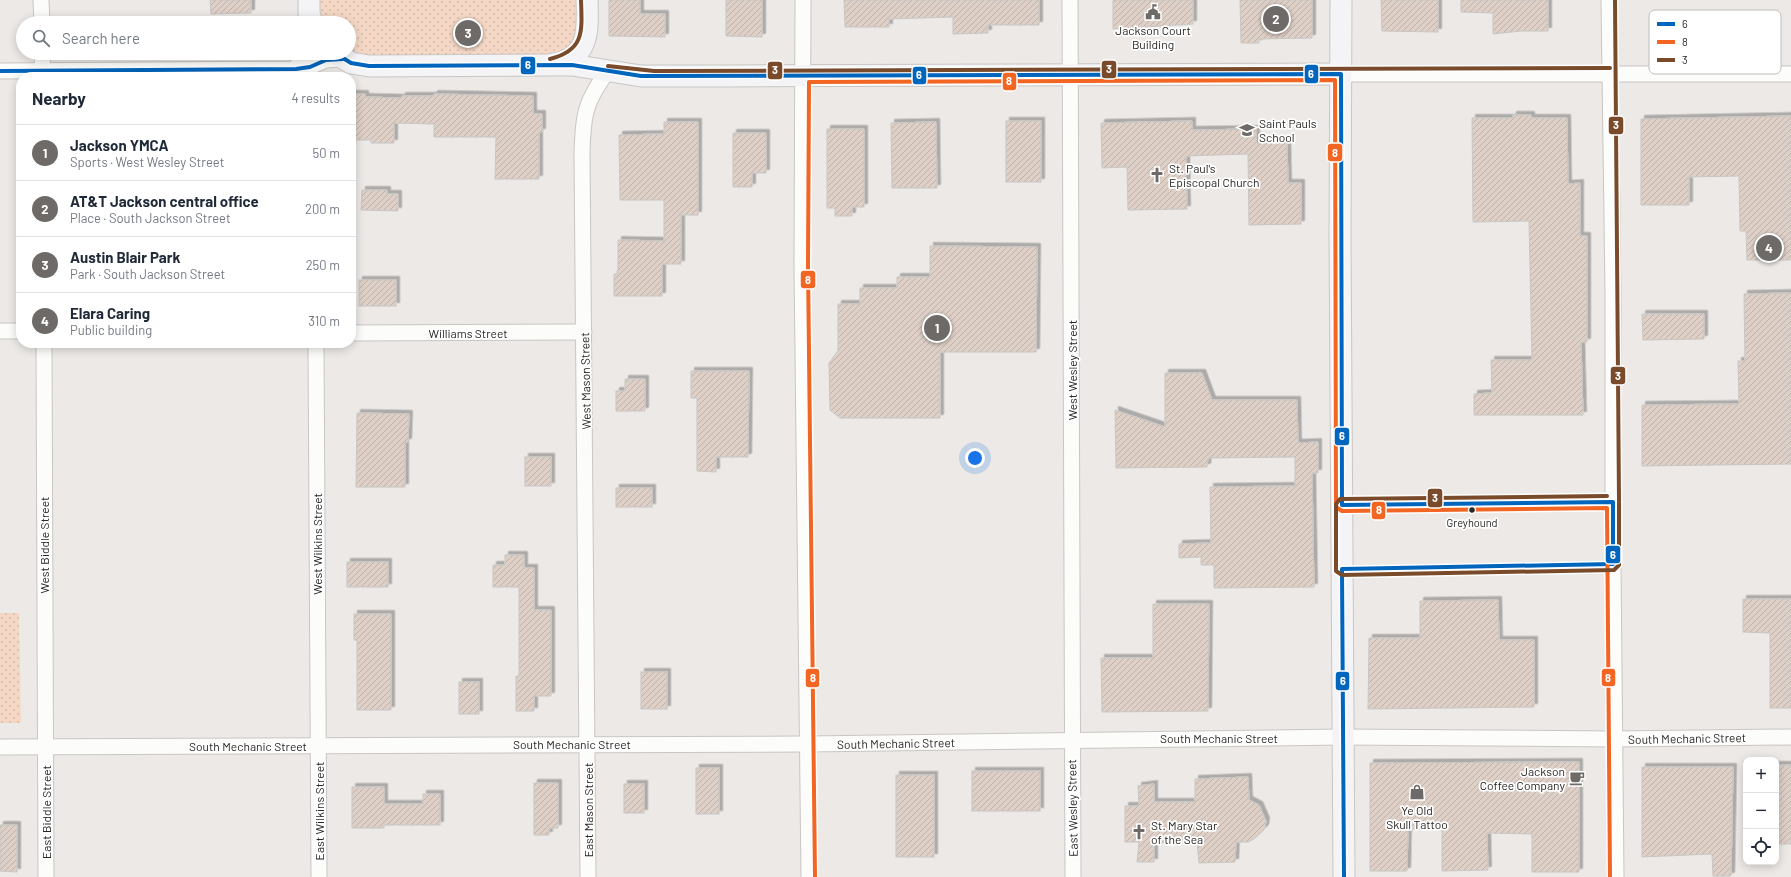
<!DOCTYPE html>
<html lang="en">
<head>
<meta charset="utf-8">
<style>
  body { margin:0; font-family:Barlow,sans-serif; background:#f6f6f7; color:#1f2937 }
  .controls { position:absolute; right:12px; bottom:12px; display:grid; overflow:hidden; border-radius:8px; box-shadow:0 2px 10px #0003 }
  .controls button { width:36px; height:36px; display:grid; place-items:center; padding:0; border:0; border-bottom:1px solid #e0e1e3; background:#fff; color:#1f2937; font:20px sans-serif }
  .you { position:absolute; left:975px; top:458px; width:14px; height:14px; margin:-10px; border:3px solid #fff; border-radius:50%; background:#1a73e8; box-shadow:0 0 0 6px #1a73e833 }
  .badge { display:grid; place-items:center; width:26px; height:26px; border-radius:50%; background:#6d6a68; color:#fff; font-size:13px; font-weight:700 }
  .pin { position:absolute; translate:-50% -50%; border:2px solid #fff; box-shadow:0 1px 4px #0006 }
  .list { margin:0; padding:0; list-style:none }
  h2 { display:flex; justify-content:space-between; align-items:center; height:52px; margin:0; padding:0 16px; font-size:17px }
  h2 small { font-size:13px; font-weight:400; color:#747a83 }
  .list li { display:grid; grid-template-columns:26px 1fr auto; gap:12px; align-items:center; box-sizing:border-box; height:56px; padding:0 16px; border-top:1px solid #e0e1e3 }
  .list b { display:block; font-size:15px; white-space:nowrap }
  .list p { margin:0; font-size:13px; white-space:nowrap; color:#747a83 }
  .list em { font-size:13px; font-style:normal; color:#747a83 }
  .icon { flex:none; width:22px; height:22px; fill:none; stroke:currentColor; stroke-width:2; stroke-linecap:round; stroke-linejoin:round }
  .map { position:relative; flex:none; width:1791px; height:877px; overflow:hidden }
  .search { position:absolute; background:#fff; box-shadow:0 2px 10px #0003; left:16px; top:16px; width:340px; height:44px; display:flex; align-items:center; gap:10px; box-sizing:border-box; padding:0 14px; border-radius:22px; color:#747a83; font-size:15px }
  .panel { position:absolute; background:#fff; box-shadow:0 2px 10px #0003; left:16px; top:72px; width:340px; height:276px; border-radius:16px }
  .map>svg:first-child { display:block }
  .grass { fill:url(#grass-dots) }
  .building { fill:url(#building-hatch); stroke:#c8c6c3; filter:url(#shadow) }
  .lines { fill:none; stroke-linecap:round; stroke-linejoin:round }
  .street-casing { stroke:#c9c6c4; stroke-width:17 }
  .secondary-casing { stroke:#c9c6c4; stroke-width:23 }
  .street { stroke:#fcfcfb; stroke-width:15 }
  .secondary { stroke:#f4f4f6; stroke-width:21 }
  .bus-1-casing { stroke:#fff; stroke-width:7 }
  .bus-2-casing { stroke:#fff; stroke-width:7 }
  .bus-3-casing { stroke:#fff; stroke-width:7 }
  .bus-1 { stroke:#0065bd; stroke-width:4 }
  .bus-2 { stroke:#f26522; stroke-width:4 }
  .bus-3 { stroke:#7a4b2a; stroke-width:4 }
  .bus-dot { fill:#292624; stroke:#fff; stroke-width:1.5 }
  .labels { text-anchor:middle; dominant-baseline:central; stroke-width:3.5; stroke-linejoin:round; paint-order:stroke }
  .bus-label { font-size:11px; fill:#292624; stroke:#fff }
  .poi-label { font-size:12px; fill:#292624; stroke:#fff; text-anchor:start }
  .street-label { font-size:12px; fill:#292624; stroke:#fff }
  .key { fill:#fff; stroke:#bfbebd; stroke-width:1 }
  .key-label { font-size:11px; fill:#292624 }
  .line-badge { stroke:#fff; stroke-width:1.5 }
  .badge-label { font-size:11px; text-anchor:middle; font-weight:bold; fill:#fff }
</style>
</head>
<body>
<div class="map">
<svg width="1791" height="877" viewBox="0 0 1791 877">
  <defs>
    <pattern id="grass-dots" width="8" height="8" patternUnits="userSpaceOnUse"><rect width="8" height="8" fill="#f4d8c5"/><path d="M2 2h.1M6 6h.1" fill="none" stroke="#d1b9a9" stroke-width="1.8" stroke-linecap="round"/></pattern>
    <pattern id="building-hatch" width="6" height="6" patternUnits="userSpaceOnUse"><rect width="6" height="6" fill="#ded0c7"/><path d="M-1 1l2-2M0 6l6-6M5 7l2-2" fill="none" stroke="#beb2ab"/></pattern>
    <filter id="shadow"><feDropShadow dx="3.5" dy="-3.5" stdDeviation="0" flood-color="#0004"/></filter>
  </defs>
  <rect width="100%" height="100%" fill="#ece9e6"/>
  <g class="grass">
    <polygon points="309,0 587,0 570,59 369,66 349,53 349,23 312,23"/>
    <polygon points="0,613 19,613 21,723 0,723"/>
  </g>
  <g class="building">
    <polygon points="210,0 251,0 251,13 211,14"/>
    <polygon points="609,0 640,0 640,14 665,14 665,37 609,36"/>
    <polygon points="726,0 762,0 762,37 726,36"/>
    <polygon points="844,0 1039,0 1039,25 988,25 988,33 953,34 953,17 889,19 889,27 845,27"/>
    <polygon points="1113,0 1193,0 1193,24 1113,29"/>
    <polygon points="1240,0 1312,0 1312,38 1259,39 1259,43 1241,43"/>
    <polygon points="1381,0 1438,0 1438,32 1382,31"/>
    <polygon points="1461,0 1548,0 1548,31 1521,31 1493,34 1493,13 1461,12"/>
    <polygon points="351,94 365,94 365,97 402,98 402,96 434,96 434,94 533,96 533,114 542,114 542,132 539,132 539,179 495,179 496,137 434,137 434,124 394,123 394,143 371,143 371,140 351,140"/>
    <polygon points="1513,115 1531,115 1531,118 1567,118 1568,184 1580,183 1580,236 1587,236 1587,342 1581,342 1583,415 1474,415 1474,394 1492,393 1491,360 1532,360 1529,221 1473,222 1472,118 1513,118"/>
    <polygon points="1791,116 1791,260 1747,260 1746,231 1740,231 1739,176 1689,177 1689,205 1641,205 1641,119"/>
    <rect x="1006" y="121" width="35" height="61"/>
    <polygon points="1192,121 1192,130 1256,129 1256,143 1287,142 1288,183 1301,183 1301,224 1249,225 1248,154 1186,156 1187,209 1128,210 1127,167 1102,168 1101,123"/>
    <polygon points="664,122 698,122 698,215 681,215 681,264 662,264 662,296 614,296 614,274 618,274 618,240 664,241 664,200 620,200 619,135 664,134"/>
    <polygon points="936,122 937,188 892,188 891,123"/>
    <polygon points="827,129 864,129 864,207 852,207 852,216 835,216 835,208 827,208"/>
    <polygon points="733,133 766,133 766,173 752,173 752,187 733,187"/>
    <polygon points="362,190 387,190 387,194 398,194 398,211 361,210"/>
    <polygon points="930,246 1037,247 1036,352 940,352 940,418 840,418 830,410 829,363 838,351 838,304 860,304 860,288 897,288 897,277 930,277"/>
    <rect x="359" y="280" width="37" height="26"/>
    <polygon points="1791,293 1791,464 1642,466 1642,405 1739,404 1738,361 1745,361 1744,294"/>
    <polygon points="1642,314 1704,314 1704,339 1643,340"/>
    <polygon points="691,371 749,371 748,457 716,457 716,472 697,471 697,398 691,398"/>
    <polygon points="1165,373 1202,373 1212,400 1297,400 1298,443 1318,442 1318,473 1312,473 1314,587 1214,588 1214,565 1201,565 1201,557 1179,558 1179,544 1211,543 1210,487 1295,486 1295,457 1208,458 1207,467 1116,468 1115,410 1165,427"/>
    <polygon points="625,379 645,379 645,411 616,411 616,391 625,391"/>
    <polygon points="357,413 409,414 408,442 405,442 405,487 356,487"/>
    <rect x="525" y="457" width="26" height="29"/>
    <rect x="616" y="488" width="36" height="19"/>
    <polygon points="505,555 524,555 524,568 534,568 534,610 551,610 551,696 534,696 534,711 516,711 516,676 519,676 519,587 493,587 493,565 505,565"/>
    <rect x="347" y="562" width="41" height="25"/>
    <polygon points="1743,599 1791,599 1791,708 1770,708 1770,633 1743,632"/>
    <polygon points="1498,600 1499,640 1534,640 1534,707 1368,709 1369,638 1420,638 1420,601"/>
    <polygon points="1153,604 1209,604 1208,711 1102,712 1101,658 1153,658"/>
    <polygon points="354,614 391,614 391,710 357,710 357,640 354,640"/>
    <rect x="641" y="672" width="26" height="37"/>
    <rect x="459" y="682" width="20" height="32"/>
    <polygon points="1579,762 1579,872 1532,872 1532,834 1487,833 1488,870 1442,871 1442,829 1408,829 1407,871 1370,871 1370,763"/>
    <rect x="1776" y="765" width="15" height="79"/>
    <polygon points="1642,767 1733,767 1731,876 1713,876 1712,854 1642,857"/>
    <rect x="696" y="768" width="23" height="46"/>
    <rect x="972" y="771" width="68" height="40"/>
    <rect x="896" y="775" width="38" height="82"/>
    <polygon points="1248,777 1249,800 1259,805 1266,821 1265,828 1254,839 1248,842 1236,842 1235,862 1199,863 1197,842 1154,843 1154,862 1137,862 1139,842 1125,842 1125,806 1139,806 1138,786 1154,784 1154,802 1195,802 1195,779"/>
    <polygon points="534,783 558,783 558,828 549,828 549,835 534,835"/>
    <rect x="624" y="784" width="20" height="29"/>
    <polygon points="352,787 384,787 384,804 423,804 423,794 440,794 440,825 384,825 384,828 352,828"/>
    <polygon points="0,825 17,825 17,872 0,871"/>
  </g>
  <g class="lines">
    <g class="street-casing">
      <g id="street">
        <polyline points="41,0 42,23"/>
        <polyline points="803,0 802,266 809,877"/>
        <path d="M1070,0c2,292 1,585 3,877"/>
        <polyline points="1609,0 1613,292 1613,564 1616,877"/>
        <polyline points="42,53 43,77"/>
        <polyline points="296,69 303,53"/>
        <polyline points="0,71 296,69 310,67 326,60 343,59"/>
        <polyline points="1341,74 1791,74"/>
        <polyline points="0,331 21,331"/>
        <polyline points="351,333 584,332"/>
        <polyline points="44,343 46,877"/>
        <polyline points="316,343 319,877"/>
        <polyline points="0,747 807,744 1342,737 1614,739 1791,737"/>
        <path d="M588,877l-6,-724c1,-38 3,-51 25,-81"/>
      </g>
    </g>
    <g class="secondary-casing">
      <g id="secondary">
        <polyline points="309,0 309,13 312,23"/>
        <polyline points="1341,0 1340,237 1344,877"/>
        <polyline points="335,53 351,63 369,66 552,65 572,65 641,76 720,76 1341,74"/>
        <path d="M553,64c37,-5 35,-35 34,-64"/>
      </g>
    </g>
    <use href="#street" class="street"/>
    <use href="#secondary" class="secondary"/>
    <g class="bus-1-casing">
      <g id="bus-1">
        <polyline points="335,53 351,63 369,66 572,65 641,76 1341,74 1342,505 1613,502 1613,564 1342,569 1344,877"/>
        <polyline points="0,71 296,69 310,67 326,60 343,59"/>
      </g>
    </g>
    <g class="bus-2-casing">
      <polyline id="bus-2" points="815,877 808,266 809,82 1335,80 1336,507 1342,511 1607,508 1610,877"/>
    </g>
    <g class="bus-3-casing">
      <g id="bus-3">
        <polyline points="1615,0 1619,501"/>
        <path d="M550,59c35,-9 32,-28 31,-59"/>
        <polyline points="608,66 654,71 1610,68"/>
        <polyline points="1607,496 1340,499 1336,504 1336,571 1342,575 1614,570 1619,565 1619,503"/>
      </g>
    </g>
    <use href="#bus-1" class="bus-1"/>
    <use href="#bus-2" class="bus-2"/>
    <use href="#bus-3" class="bus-3"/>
  </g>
  <defs>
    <g id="civic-bare" transform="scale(1.2)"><path d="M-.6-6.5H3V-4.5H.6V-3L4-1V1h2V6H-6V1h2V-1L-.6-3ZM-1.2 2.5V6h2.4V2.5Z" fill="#6d6a68" stroke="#fff" stroke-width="2.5" paint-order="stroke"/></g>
    <g id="school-bare" transform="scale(1.2)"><path d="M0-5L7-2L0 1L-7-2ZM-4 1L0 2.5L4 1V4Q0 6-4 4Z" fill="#6d6a68" stroke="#fff" stroke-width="2.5" paint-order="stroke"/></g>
    <g id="church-bare" transform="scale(1.2)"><path d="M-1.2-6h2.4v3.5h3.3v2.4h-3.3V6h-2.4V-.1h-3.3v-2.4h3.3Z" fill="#6d6a68" stroke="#fff" stroke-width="2.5" paint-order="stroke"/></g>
    <g id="cafe-bare" transform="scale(1.2)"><path d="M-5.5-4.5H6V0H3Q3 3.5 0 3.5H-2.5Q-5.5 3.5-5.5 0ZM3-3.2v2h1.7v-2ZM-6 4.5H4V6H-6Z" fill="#6d6a68" stroke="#fff" stroke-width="2.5" paint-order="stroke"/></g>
    <g id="shop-bare" transform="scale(1.2)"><path d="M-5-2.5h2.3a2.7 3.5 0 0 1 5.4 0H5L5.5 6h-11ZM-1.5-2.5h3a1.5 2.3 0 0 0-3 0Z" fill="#6d6a68" stroke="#fff" stroke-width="2.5" paint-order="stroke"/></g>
  </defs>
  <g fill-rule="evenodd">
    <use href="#civic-bare" x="1153" y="12"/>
    <use href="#school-bare" x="1247" y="130"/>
    <use href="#church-bare" x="1157" y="175"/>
    <use href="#cafe-bare" x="1577" y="778"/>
    <use href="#shop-bare" x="1417" y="792"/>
    <use href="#church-bare" x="1139" y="832"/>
  </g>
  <circle class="bus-dot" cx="1472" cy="510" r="3.5"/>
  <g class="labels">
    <g class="bus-label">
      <text x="1472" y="522">Greyhound</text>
    </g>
    <g class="poi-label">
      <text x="1153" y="30" text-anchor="middle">Jackson Court<tspan x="1153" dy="14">Building</tspan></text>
      <text x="1259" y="123">Saint Pauls<tspan x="1259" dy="14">School</tspan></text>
      <text x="1169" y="168">St. Paul's<tspan x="1169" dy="14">Episcopal Church</tspan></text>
      <text x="1565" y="771" text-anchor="end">Jackson<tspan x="1565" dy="14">Coffee Company</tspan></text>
      <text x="1417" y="810" text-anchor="middle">Ye Old<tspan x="1417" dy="14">Skull Tattoo</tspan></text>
      <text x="1151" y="825">St. Mary Star<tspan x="1151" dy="14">of the Sea</tspan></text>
    </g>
    <g class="street-label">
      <text x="468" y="333">Williams Street</text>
      <text transform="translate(1072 370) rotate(-90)">West Wesley Street</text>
      <text transform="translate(585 381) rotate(-91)">West Mason Street</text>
      <text transform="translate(317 544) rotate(-90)">West Wilkins Street</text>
      <text transform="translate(44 545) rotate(-90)">West Biddle Street</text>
      <text x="1219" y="738">South Mechanic Street</text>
      <text transform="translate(1687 738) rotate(-1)">South Mechanic Street</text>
      <text transform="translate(896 743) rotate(-1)">South Mechanic Street</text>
      <text x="572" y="744">South Mechanic Street</text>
      <text x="248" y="746">South Mechanic Street</text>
      <text transform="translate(1072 808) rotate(-91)">East Wesley Street</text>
      <text transform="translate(588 810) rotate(-90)">East Mason Street</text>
      <text transform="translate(319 811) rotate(-90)">East Wilkins Street</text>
      <text transform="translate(46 812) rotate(-90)">East Biddle Street</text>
    </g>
  </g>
  <rect x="1649" y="10" width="132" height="64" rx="6" class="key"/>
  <rect x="1657" y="22" width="18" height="4" fill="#0065bd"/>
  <rect x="1657" y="40" width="18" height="4" fill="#f26522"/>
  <rect x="1657" y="58" width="18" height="4" fill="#7a4b2a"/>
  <g class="key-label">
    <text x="1682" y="28">6</text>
    <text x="1682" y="46">8</text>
    <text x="1682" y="64">3</text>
  </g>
  <g class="line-badge">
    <rect x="520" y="56" width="16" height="19" rx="4" fill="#0065bd"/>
    <rect x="1101" y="60" width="16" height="19" rx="4" fill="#7a4b2a"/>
    <rect x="767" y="61" width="16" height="19" rx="4" fill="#7a4b2a"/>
    <rect x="1304" y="64" width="15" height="20" rx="4" fill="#0065bd"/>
    <rect x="912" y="66" width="15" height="19" rx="4" fill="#0065bd"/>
    <rect x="1002" y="72" width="15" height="19" rx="4" fill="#f26522"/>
    <rect x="1608" y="116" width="16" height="19" rx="4" fill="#7a4b2a"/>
    <rect x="1327" y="143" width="16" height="19" rx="4" fill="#f26522"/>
    <rect x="800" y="270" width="16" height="19" rx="4" fill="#f26522"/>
    <rect x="1610" y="366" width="16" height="19" rx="4" fill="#7a4b2a"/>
    <rect x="1334" y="427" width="16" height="19" rx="4" fill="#0065bd"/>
    <rect x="1427" y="488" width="16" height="20" rx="4" fill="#7a4b2a"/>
    <rect x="1371" y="501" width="15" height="19" rx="4" fill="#f26522"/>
    <rect x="1605" y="545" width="16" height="19" rx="4" fill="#0065bd"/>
    <rect x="1601" y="668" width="15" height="19" rx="4" fill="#f26522"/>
    <rect x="805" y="668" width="15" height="20" rx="4" fill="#f26522"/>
    <rect x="1335" y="671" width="15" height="20" rx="4" fill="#0065bd"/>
  </g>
  <g class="badge-label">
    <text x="528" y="69">6</text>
    <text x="1109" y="73">3</text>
    <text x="775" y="74">3</text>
    <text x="1311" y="78">6</text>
    <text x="919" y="79">6</text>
    <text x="1009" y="85">8</text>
    <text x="1616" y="129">3</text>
    <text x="1335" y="157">8</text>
    <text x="808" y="284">8</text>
    <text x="1618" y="380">3</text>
    <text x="1342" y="440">6</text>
    <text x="1435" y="502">3</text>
    <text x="1379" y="514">8</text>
    <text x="1613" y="559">6</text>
    <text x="1608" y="682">8</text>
    <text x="813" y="682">8</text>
    <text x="1343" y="685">6</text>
  </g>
</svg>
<div class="controls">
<button>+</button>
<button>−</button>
<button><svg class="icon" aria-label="locate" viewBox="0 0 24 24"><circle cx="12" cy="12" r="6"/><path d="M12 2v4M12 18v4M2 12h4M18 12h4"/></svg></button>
</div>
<div class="you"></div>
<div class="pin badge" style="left:937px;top:328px">1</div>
<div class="pin badge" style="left:1276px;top:19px">2</div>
<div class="pin badge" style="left:468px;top:33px">3</div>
<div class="pin badge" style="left:1769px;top:248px">4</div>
<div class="search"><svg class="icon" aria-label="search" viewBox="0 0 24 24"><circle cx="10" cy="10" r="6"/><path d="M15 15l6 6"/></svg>Search here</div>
<section class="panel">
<h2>Nearby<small>4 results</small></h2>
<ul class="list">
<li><span class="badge">1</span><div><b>Jackson YMCA</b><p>Sports · West Wesley Street</p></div><em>50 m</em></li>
<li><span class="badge">2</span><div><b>AT&amp;T Jackson central office</b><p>Place · South Jackson Street</p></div><em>200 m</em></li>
<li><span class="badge">3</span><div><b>Austin Blair Park</b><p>Park · South Jackson Street</p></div><em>250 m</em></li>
<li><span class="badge">4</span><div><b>Elara Caring</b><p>Public building</p></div><em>310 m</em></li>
</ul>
</section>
</div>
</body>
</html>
